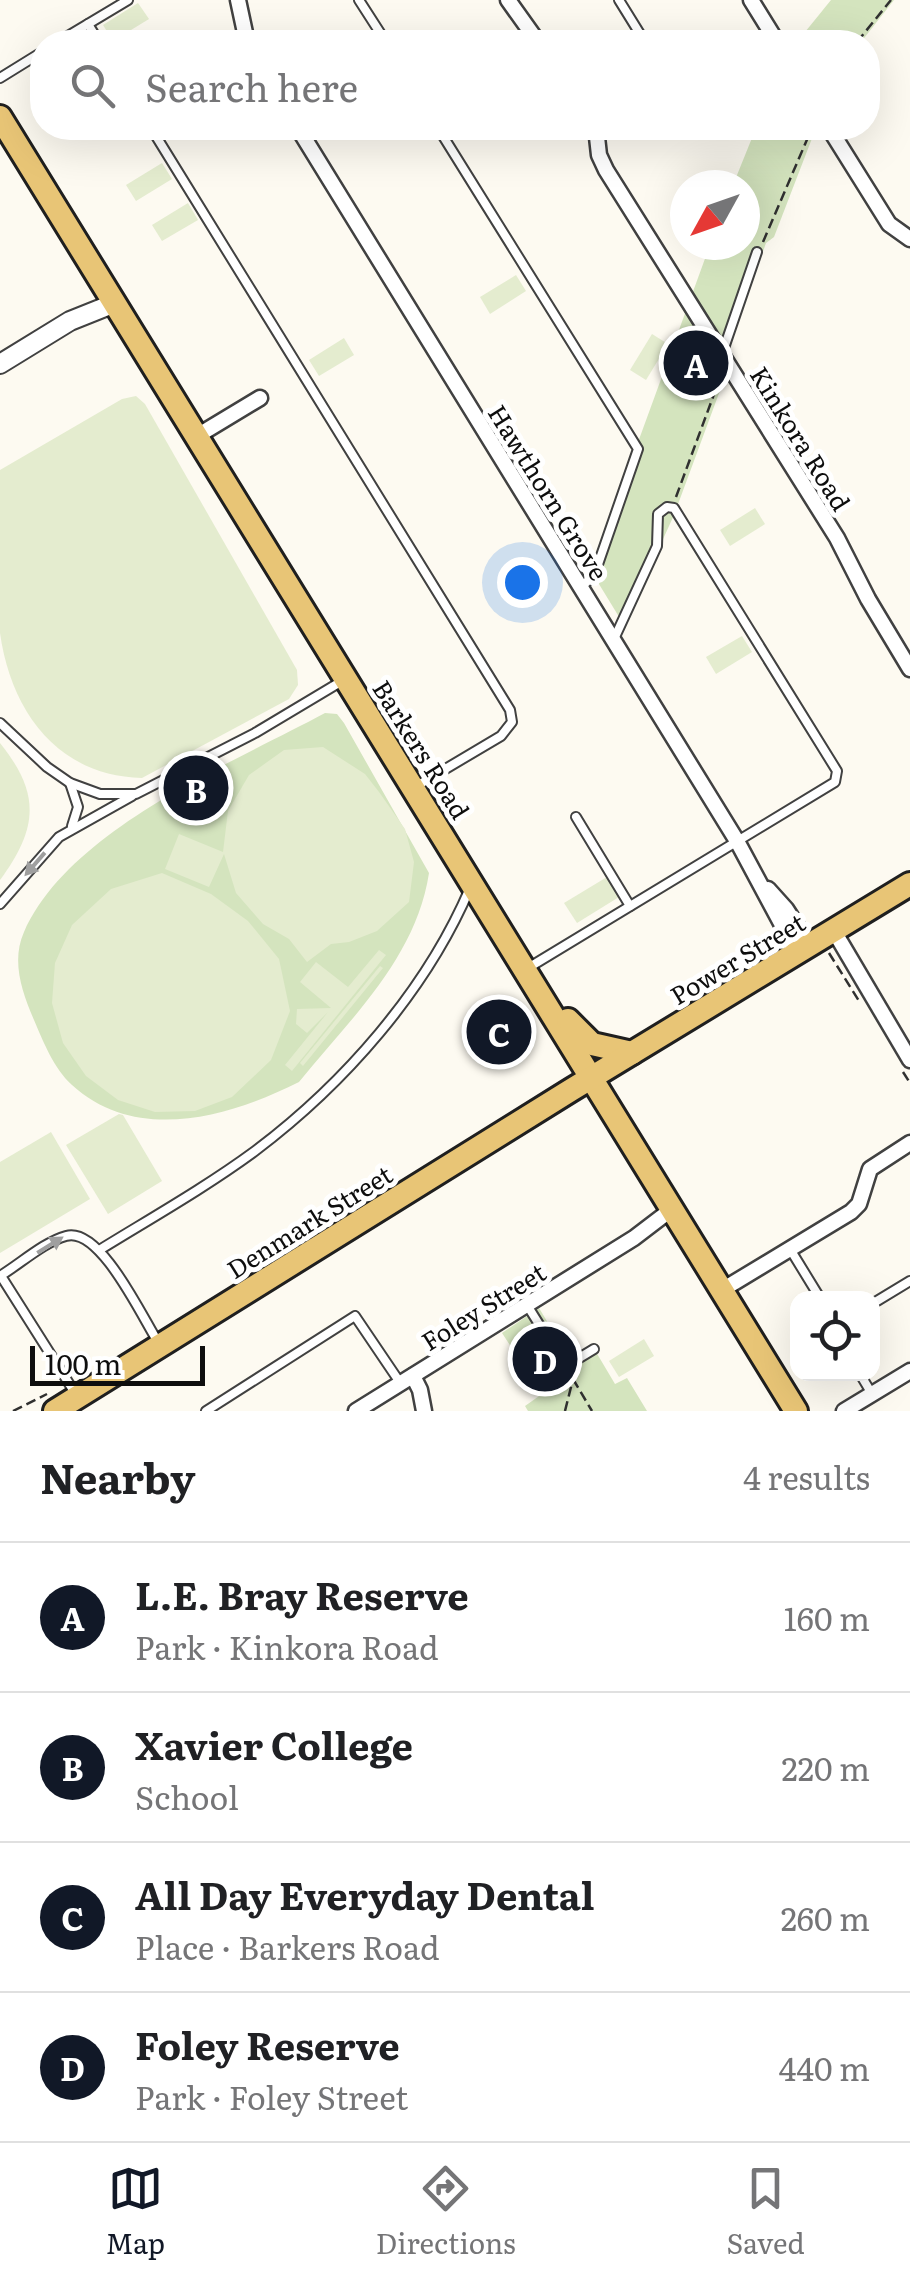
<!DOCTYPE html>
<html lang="en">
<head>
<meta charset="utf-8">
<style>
  body { margin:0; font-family:Literata,serif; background:#f6f6f6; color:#202124 }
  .controls { position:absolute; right:30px; bottom:30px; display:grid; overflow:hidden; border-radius:20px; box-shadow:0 10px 40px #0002 }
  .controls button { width:90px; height:90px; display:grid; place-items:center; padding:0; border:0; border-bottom:2px solid #e0e0e0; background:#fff; color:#202124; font:50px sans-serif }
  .compass { position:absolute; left:670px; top:170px; width:90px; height:90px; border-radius:50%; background:#fff; box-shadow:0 10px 40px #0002; rotate:230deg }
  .scale { position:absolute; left:30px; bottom:25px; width:175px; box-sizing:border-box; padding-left:10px; border:5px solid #0e0e0e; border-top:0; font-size:28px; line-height:35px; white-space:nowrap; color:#0e0e0e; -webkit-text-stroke:8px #fff; paint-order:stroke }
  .you { position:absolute; left:522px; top:582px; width:35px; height:35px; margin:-25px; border:8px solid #fff; border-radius:50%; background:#1a73e8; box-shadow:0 0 0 15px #1a73e833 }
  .badge { display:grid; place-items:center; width:65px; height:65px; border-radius:50%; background:#111827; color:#fff; font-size:32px; font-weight:700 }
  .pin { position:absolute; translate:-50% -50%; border:5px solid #fff; box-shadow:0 2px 10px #0006 }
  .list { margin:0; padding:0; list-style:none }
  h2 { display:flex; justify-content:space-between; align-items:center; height:130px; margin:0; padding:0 40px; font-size:42px }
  h2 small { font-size:32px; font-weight:400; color:#757577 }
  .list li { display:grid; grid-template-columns:65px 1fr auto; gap:30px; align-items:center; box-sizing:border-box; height:150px; padding:0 40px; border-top:2px solid #e0e0e0 }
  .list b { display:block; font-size:38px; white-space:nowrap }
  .list p { margin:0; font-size:32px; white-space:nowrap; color:#757577 }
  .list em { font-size:32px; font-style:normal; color:#757577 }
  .icon { flex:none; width:55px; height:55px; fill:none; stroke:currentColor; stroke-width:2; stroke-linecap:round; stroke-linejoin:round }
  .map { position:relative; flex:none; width:910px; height:1411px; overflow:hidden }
  .search { position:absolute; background:#fff; box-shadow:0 10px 40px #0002; left:30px; right:30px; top:30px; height:110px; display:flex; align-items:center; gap:25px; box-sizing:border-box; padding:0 35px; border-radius:40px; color:#757577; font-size:38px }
  .sheet { height:730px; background:#fff }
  nav { display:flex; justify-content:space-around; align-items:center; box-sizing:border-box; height:140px; border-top:2px solid #e0e0e0; background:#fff; font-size:28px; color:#757577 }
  nav a { display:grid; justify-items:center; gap:5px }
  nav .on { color:#111827 }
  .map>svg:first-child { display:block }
  .green { fill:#d4e4be }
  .pitch { fill:#e4eccf }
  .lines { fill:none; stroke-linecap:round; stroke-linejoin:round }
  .service-casing { stroke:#414141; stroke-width:12 }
  .minor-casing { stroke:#414141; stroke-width:19 }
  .tertiary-casing { stroke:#414141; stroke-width:22 }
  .primary-casing { stroke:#1f1f1f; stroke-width:28 }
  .path { stroke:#303030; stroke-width:2.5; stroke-dasharray:10 5; stroke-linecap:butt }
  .service { stroke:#fff; stroke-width:8 }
  .minor { stroke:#fff; stroke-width:14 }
  .tertiary { stroke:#fff; stroke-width:18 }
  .primary { stroke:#e8c576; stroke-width:22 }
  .oneway { fill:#9f9f9f }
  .labels { text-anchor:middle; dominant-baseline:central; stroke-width:10; stroke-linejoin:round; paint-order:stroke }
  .street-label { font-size:25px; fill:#0e0e0e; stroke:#fff }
</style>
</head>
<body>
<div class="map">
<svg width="910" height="1411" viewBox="0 0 910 1411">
  <rect width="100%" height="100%" fill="#fdfaf1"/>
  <g class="green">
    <polygon points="831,0 894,0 861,42 797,42"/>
    <polygon points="756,128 816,128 774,237 766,243 728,349 725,377 674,515 624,625 591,571 710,245 745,245 745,185 733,185"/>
    <path d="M325,713l12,1 7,9 85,150c-13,85 -78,145 -130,209 -70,35 -162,62 -227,3 -18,-16 -29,-44 -38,-65 -12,-28 -23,-59 -10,-88 45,-102 206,-168 301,-219z"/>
    <polygon points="539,1308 574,1366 596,1352 615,1384 627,1378 647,1411 528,1411 525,1406 542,1394 502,1333"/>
  </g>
  <g class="pitch">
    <polygon points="138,3 149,19 113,41 103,25"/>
    <polygon points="162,163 172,179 136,201 126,185"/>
    <polygon points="188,203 198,220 162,241 152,225"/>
    <polygon points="516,275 526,291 490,314 480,297"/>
    <polygon points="652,334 668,344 646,380 630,370"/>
    <polygon points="344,338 354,355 319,376 309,360"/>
    <path d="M136,396l9,8 152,266 1,15 -9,14 -147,79c-84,-2 -131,-66 -142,-145 0,-18 0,-37 0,-55 0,-36 0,-72 0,-108l122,-71z"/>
    <polygon points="755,508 765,524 730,546 720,530"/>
    <polygon points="742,636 752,652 716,674 706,657"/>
    <path d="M0,743c41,51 38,85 0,137z"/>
    <polygon points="323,747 365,774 379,792 405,829 414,862 409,902 377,931 349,942 331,944 307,962 289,939 263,924 236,893 224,854 209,887 165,869 179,834 223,852 228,811 249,775 284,750"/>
    <polygon points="162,873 211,894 248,921 279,959 290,1011 271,1060 232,1097 195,1111 155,1112 118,1100 86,1076 63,1043 52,1003 55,963 72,925 111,889"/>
    <polygon points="607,877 619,897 577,923 564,903"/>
    <polygon points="379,950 386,955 292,1071 285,1065 328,1012 307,1033 296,1024 297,1009 331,1008 300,982 316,962 348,987"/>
    <polygon points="380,966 383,968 303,1066 300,1063"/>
    <polygon points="119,1114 123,1115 162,1181 108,1214 66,1145"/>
    <polygon points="51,1132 90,1199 0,1253 0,1162"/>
    <polygon points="644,1339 654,1356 619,1377 609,1361"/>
  </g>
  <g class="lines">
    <g class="service-casing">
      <g id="service">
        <polyline points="359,0 386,42"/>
        <polyline points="619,0 645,42"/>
        <polyline points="88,24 99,42"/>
        <polyline points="58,42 128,0"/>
        <polyline points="0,78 42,52"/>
        <polyline points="151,128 510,710 512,722 501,736 415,787"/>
        <polyline points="438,128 638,449 595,573 582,587"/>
        <polyline points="723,351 757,252"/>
        <polyline points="0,723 47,767 70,783 100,794 136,794 255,733 342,681"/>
        <polyline points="70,783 78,807 72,826"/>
        <polyline points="576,817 630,906"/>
        <polyline points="0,904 59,837 132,796"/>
        <polyline points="528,968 835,782 837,771 674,508 667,507 658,514 657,546 614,639"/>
        <path d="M101,1249c52,-32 105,-62 154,-98 89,-67 171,-160 215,-263"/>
        <polyline points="790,1249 820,1298"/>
        <path d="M0,1276c20,-12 44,-34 66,-40 34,-10 76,81 92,106"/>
        <polyline points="1,1276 75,1393"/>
        <polyline points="872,1304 910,1281"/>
        <polyline points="527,1305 565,1366"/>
        <polyline points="860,1374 872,1394"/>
        <polyline points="538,1383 594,1349"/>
        <polyline points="206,1411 355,1316 401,1384"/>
      </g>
    </g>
    <g class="minor-casing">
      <g id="minor">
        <polyline points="238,0 247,42"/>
        <polyline points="508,0 538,42"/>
        <polyline points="751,0 777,42"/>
        <polyline points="298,128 737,841 797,953"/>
        <polyline points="596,128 599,155 606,170 837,538 868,599 910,669"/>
        <polyline points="829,128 889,224 910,239"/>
        <polyline points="197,436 260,398"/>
        <polyline points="768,889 786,909 810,946"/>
        <polyline points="834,931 910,1060"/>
        <polyline points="722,1290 851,1212 859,1204 870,1169 910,1143"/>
        <polyline points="413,1376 420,1390 424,1411"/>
        <polyline points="356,1411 634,1238 672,1209"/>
        <polyline points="844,1411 910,1371"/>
      </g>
    </g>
    <g class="tertiary-casing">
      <polyline id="tertiary" points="0,364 70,321 115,303"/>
    </g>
    <g class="primary-casing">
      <g id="primary">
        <polyline points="0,117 796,1411"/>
        <polyline points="568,1020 592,1044 632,1053"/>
        <polyline points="55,1411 571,1090 910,884"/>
      </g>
    </g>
    <g class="path">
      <polyline points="857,42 891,0"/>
      <polyline points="763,242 812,128"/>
      <polyline points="676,497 720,378"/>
      <polyline points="829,953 859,1001"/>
      <polyline points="903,1072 910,1083"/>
      <polyline points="573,1379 592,1411"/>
      <polyline points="13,1411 47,1394"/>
      <polyline points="565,1411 573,1379 570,1374"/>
    </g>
    <use href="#service" class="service"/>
    <use href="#minor" class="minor"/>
    <use href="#tertiary" class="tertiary"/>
    <use href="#primary" class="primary"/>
  </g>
  <defs><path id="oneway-solid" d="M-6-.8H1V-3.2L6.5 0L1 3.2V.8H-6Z" transform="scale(2.5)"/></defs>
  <g class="oneway">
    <use href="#oneway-solid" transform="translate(35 864) rotate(131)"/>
    <use href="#oneway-solid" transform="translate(50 1245) rotate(-32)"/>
  </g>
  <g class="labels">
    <g class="street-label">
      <text transform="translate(801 438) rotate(58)">Kinkora Road</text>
      <text transform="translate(549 492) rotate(58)">Hawthorn Grove</text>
      <text transform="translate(422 749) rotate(58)">Barkers Road</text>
      <text transform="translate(737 958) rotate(-31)">Power Street</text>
      <text transform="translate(309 1221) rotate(-32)">Denmark Street</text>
      <text transform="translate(483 1306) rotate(-32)">Foley Street</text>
    </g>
  </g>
</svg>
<div class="controls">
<button><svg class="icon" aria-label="locate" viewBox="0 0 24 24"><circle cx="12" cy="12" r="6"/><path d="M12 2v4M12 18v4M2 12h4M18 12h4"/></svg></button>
</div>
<svg class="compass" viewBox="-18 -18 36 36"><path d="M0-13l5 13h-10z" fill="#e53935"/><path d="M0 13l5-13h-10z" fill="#757577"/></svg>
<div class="scale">100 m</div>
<div class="you"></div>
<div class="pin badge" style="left:696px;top:363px">A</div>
<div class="pin badge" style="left:196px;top:788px">B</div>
<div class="pin badge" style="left:499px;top:1032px">C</div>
<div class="pin badge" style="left:545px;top:1359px">D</div>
<div class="search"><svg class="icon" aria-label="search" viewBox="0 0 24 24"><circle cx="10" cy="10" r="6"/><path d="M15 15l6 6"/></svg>Search here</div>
</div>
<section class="sheet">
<h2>Nearby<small>4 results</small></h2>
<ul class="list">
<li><span class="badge">A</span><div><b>L.E. Bray Reserve</b><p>Park · Kinkora Road</p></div><em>160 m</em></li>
<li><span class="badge">B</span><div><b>Xavier College</b><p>School</p></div><em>220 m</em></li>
<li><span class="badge">C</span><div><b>All Day Everyday Dental</b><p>Place · Barkers Road</p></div><em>260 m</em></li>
<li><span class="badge">D</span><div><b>Foley Reserve</b><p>Park · Foley Street</p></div><em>440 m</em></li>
</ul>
</section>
<nav>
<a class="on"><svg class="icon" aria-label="map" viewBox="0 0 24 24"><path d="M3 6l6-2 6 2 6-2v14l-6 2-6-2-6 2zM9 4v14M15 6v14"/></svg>Map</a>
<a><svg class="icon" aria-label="directions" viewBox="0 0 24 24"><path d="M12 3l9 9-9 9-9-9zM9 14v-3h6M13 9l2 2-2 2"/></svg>Directions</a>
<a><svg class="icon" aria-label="saved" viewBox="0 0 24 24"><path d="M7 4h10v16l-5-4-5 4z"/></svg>Saved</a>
</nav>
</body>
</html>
